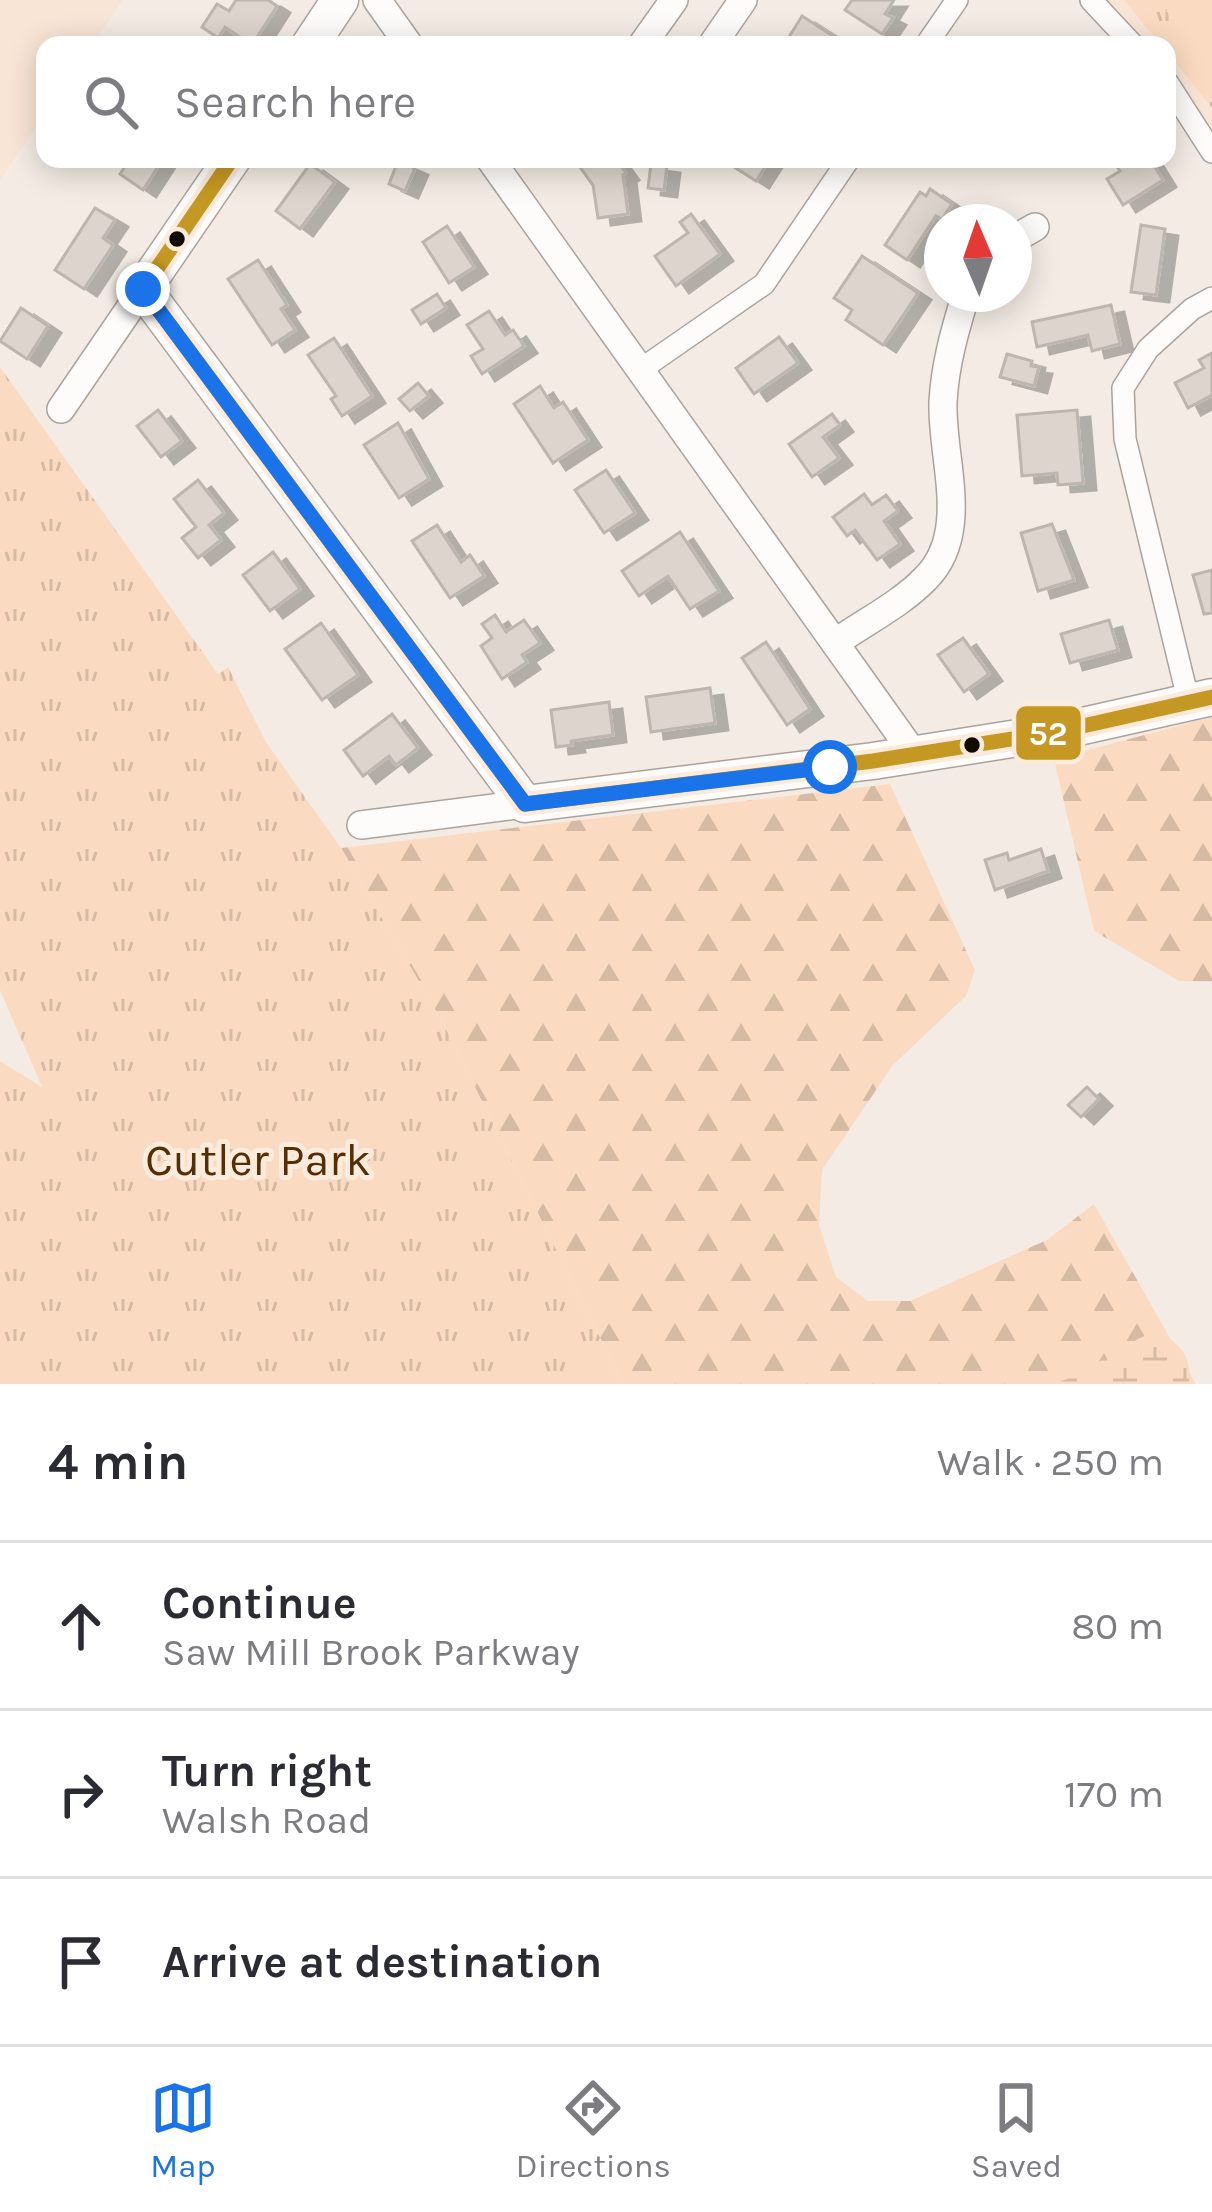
<!DOCTYPE html>
<html lang="en">
<head>
<meta charset="utf-8">
<style>
  body { margin:0; font-family:Karla,sans-serif; background:#f7f7f7; color:#2b2b33 }
  .compass { position:absolute; left:924px; top:204px; width:108px; height:108px; border-radius:50%; background:#fff; box-shadow:0 6px 30px #0003; rotate:358deg }
  .stop { position:absolute; width:36px; height:36px; margin:-27px; border:9px solid #1a73e8; border-radius:50%; background:#fff }
  .stop.end { background:#1a73e8; border-color:#fff; box-shadow:0 3px 12px #0008 }
  .list { margin:0; padding:0; list-style:none }
  h2 { display:flex; justify-content:space-between; align-items:center; height:156px; margin:0; padding:0 48px; font-size:51px }
  h2 small { font-size:39px; font-weight:400; color:#7c7c81 }
  .list li { display:grid; grid-template-columns:78px 1fr auto; gap:36px; align-items:center; box-sizing:border-box; height:168px; padding:0 48px; border-top:3px solid #e1e1e2 }
  .list b { display:block; font-size:45px; white-space:nowrap }
  .list p { margin:0; font-size:39px; white-space:nowrap; color:#7c7c81 }
  .list em { font-size:39px; font-style:normal; color:#7c7c81 }
  .icon { flex:none; width:66px; height:66px; fill:none; stroke:currentColor; stroke-width:2; stroke-linecap:round; stroke-linejoin:round }
  .map { position:relative; flex:none; width:1212px; height:1384px; overflow:hidden }
  .search { position:absolute; background:#fff; box-shadow:0 6px 30px #0003; left:36px; right:36px; top:36px; height:132px; display:flex; align-items:center; gap:30px; box-sizing:border-box; padding:0 42px; border-radius:24px; color:#7c7c81; font-size:45px }
  .sheet { height:660px; background:#fff }
  nav { display:flex; justify-content:space-around; align-items:center; box-sizing:border-box; height:168px; border-top:3px solid #e1e1e2; background:#fff; font-size:33px; color:#7c7c81 }
  nav a { display:grid; justify-items:center; gap:6px }
  nav .on { color:#1a73e8 }
  .map>svg:first-child { display:block }
  .built { fill:#f8e5d6 }
  .forest { fill:url(#forest-firs) }
  .wetland { fill:url(#wetland-marsh) }
  .park { fill:url(#park-tufts) }
  .garden { fill:#fadbc1 }
  .building { fill:#ddd5cd; stroke:#beb5ae; stroke-width:3; filter:url(#shadow) }
  .lines { fill:none; stroke-linecap:round; stroke-linejoin:round }
  .pedestrian-casing { stroke:#aba39b; stroke-width:24 }
  .minor-casing { stroke:#aba39b; stroke-width:30 }
  .tertiary-casing { stroke:#aba39b; stroke-width:39 }
  .pedestrian { stroke:#fdfcfb; stroke-width:21 }
  .minor { stroke:#fdfcfb; stroke-width:27 }
  .tertiary { stroke:#fdfcfb; stroke-width:36 }
  .bus-1-casing { stroke:#fbebdd; stroke-width:24 }
  .bus-1 { stroke:#c49822; stroke-width:15 }
  .route { stroke:#1a73e8; stroke-width:15 }
  .bus-dot { fill:#120a04; stroke:#fbebdd; stroke-width:4.5 }
  .labels { text-anchor:middle; dominant-baseline:central; stroke-width:10; stroke-linejoin:round; paint-order:stroke }
  .park-label { font-size:45px; fill:#552f03; stroke:#fbebdd }
  .line-badge { stroke:#fbebdd; stroke-width:4.5 }
  .badge-label { font-size:33px; text-anchor:middle; font-weight:bold; fill:#fff }
</style>
</head>
<body>
<div class="map">
<svg width="1212" height="1384" viewBox="0 0 1212 1384">
  <defs>
    <pattern id="forest-firs" width="22" height="20" patternUnits="userSpaceOnUse" patternTransform="scale(3)"><rect width="22" height="20" fill="#fadbc1"/><path d="M5 1l3.5 6h-7zM16 11l3.5 6h-7z" fill="#d5bba4"/></pattern>
    <pattern id="wetland-marsh" width="20" height="14" patternUnits="userSpaceOnUse" patternTransform="scale(3)"><rect width="20" height="14" fill="#fadbc1"/><path d="M1 5h8M5 5V1M11 12h8M15 12V8" fill="none" stroke="#d5bba4"/></pattern>
    <pattern id="park-tufts" width="24" height="20" patternUnits="userSpaceOnUse" patternTransform="scale(3)"><rect width="24" height="20" fill="#fadbc1"/><path d="M3 7l-1-3M5 7V3M7 7l1-3M15 17l-1-3M17 17v-4M19 17l1-3" fill="none" stroke="#d5bba4"/></pattern>
    <filter id="shadow"><feDropShadow dx="13" dy="7" stdDeviation="0" flood-color="#0004"/></filter>
  </defs>
  <rect width="100%" height="100%" fill="#f4ece4"/>
  <g class="built">
    <polygon points="0,0 123,0 92,45 45,45 45,114 0,180"/>
    <polygon points="1098,0 1212,0 1212,141 1167,73 1167,45 1140,45"/>
  </g>
  <g class="forest">
    <polygon points="1212,717 1212,982 1179,981 1094,931 1054,759"/>
    <polygon points="890,784 975,970 966,996 893,1065 822,1170 819,1225 836,1277 868,1301 910,1301 1047,1240 1094,1204 1196,1384 623,1384 442,1021 341,848"/>
  </g>
  <path class="wetland" d="M1157,1331c24,14 35,24 32,53h-135c38,-13 66,-40 103,-53z"/>
  <g class="park">
    <polygon points="1124,0 1212,0 1212,108 1167,52 1167,45 1161,45"/>
    <polygon points="0,367 218,674 228,667 266,742 341,848 442,1021 623,1384 0,1384 0,1061 42,1087 0,990"/>
  </g>
  <polygon class="garden" points="1183,0 1212,3 1212,87 1166,10"/>
  <g class="building">
    <polygon points="236,0 268,0 277,6 252,45 225,27 218,38 202,27 217,4 229,11"/>
    <polygon points="852,0 894,0 885,14 893,18 882,34 845,10"/>
    <polygon points="802,16 833,36 830,45 784,45"/>
    <polygon points="130,159 163,159 143,190 120,174"/>
    <polygon points="574,159 616,159 626,173 623,175 628,214 598,218 593,185"/>
    <polygon points="735,159 770,159 756,181 731,165"/>
    <polygon points="1112,159 1150,159 1163,180 1123,205 1107,179 1120,171"/>
    <polygon points="398,161 415,168 405,191 389,184"/>
    <polygon points="310,164 335,182 300,229 276,211"/>
    <polygon points="651,164 667,166 664,190 648,188"/>
    <polygon points="930,189 952,204 942,219 936,216 907,260 885,245 920,192 926,196"/>
    <polygon points="95,208 115,220 103,238 113,245 84,289 55,270"/>
    <polygon points="691,214 720,254 676,286 655,256 688,233 680,222"/>
    <polygon points="1141,225 1165,229 1156,295 1131,292"/>
    <polygon points="447,226 474,267 449,283 423,242"/>
    <polygon points="862,256 918,293 883,345 846,320 852,310 834,298"/>
    <polygon points="258,260 287,305 281,309 295,330 272,345 228,279"/>
    <polygon points="437,294 446,308 421,324 412,310"/>
    <polygon points="1111,305 1120,344 1092,351 1088,335 1037,347 1032,322"/>
    <polygon points="21,308 48,326 27,359 0,341"/>
    <polygon points="489,311 505,335 513,330 524,346 482,374 471,356 483,349 467,325"/>
    <polygon points="779,337 798,363 754,394 736,368"/>
    <polygon points="334,338 372,396 342,416 331,399 336,396 308,355"/>
    <polygon points="1212,353 1212,395 1188,408 1175,383 1204,368 1199,360"/>
    <polygon points="1007,354 1032,361 1031,366 1039,367 1034,386 1000,377"/>
    <polygon points="418,383 429,396 410,411 399,399"/>
    <polygon points="540,386 554,408 563,402 588,440 553,463 514,404"/>
    <polygon points="158,410 182,441 161,457 137,426"/>
    <polygon points="1077,410 1083,483 1058,485 1057,473 1022,476 1017,415"/>
    <polygon points="832,414 840,425 823,437 839,458 812,477 789,444"/>
    <polygon points="398,423 429,479 399,498 364,445"/>
    <polygon points="606,470 635,513 604,533 575,490"/>
    <polygon points="198,480 224,513 209,525 221,540 198,558 182,538 196,527 174,499"/>
    <polygon points="864,494 872,505 886,495 898,511 884,521 900,544 877,560 855,530 847,536 833,517"/>
    <polygon points="1052,524 1074,580 1038,591 1021,533"/>
    <polygon points="437,525 461,562 470,555 484,576 450,598 412,541"/>
    <polygon points="680,532 719,591 690,609 668,576 639,596 622,571"/>
    <polygon points="273,552 300,589 270,611 243,575"/>
    <polygon points="1212,570 1212,613 1204,614 1193,575"/>
    <polygon points="495,615 506,632 524,620 540,643 522,655 527,662 502,679 481,646 492,638 482,624"/>
    <polygon points="1109,620 1118,650 1070,663 1061,634"/>
    <polygon points="321,623 358,675 322,700 285,649"/>
    <polygon points="963,638 989,674 964,692 938,655"/>
    <polygon points="766,642 810,709 787,725 742,658"/>
    <polygon points="710,688 715,723 651,732 646,697"/>
    <polygon points="609,702 613,735 571,741 572,745 556,747 551,710"/>
    <polygon points="392,714 418,748 396,765 389,756 363,776 344,750"/>
    <polygon points="1041,849 1048,871 995,890 985,860 1007,853 1009,860"/>
    <polygon points="1087,1087 1099,1099 1081,1117 1068,1105"/>
  </g>
  <g class="lines">
    <g class="pedestrian-casing">
      <g id="pedestrian">
        <polyline points="1091,0 1133,45"/>
        <polyline points="926,45 957,0"/>
        <polyline points="1167,82 1212,152"/>
        <polyline points="640,370 764,284 849,159"/>
        <polyline points="1189,703 1125,439 1123,388 1148,349 1192,309 1212,298"/>
      </g>
    </g>
    <g class="minor-casing">
      <g id="minor">
        <polyline points="377,0 409,45"/>
        <polyline points="642,45 674,0"/>
        <polyline points="712,45 743,0"/>
        <polyline points="490,159 914,754"/>
        <polyline points="1014,239 1035,227"/>
        <polyline points="61,409 143,289"/>
        <path d="M835,643c28,-20 66,-39 90,-64 47,-46 16,-120 18,-177 2,-38 12,-72 23,-108"/>
        <polyline points="361,825 525,804"/>
      </g>
    </g>
    <g class="tertiary-casing">
      <g id="tertiary">
        <polyline points="310,45 340,0"/>
        <polyline points="232,159 143,289 525,804 873,761 1056,732 1212,697"/>
      </g>
    </g>
    <use href="#pedestrian" class="pedestrian"/>
    <use href="#minor" class="minor"/>
    <use href="#tertiary" class="tertiary"/>
    <g class="bus-1-casing">
      <g id="bus-1">
        <polyline points="143,289 525,804"/>
        <polyline points="143,289 232,159"/>
        <polyline points="525,804 873,761 1056,732 1212,697"/>
      </g>
    </g>
    <use href="#bus-1" class="bus-1"/>
  </g>
  <g class="lines">
    <polyline class="route" points="143,289 525,804 830,767"/>
  </g>
  <g class="bus-dot">
    <circle cx="177" cy="239" r="10"/>
    <circle cx="972" cy="745" r="10"/>
  </g>
  <g class="labels">
    <g class="park-label">
      <text x="258" y="1160">Cutler Park</text>
    </g>
  </g>
  <rect class="line-badge" x="1014" y="704" width="69" height="58" rx="12" fill="#c49822"/>
  <g class="badge-label">
    <text x="1048" y="745">52</text>
  </g>
</svg>
<svg class="compass" viewBox="-18 -18 36 36"><path d="M0-13l5 13h-10z" fill="#e53935"/><path d="M0 13l5-13h-10z" fill="#7c7c81"/></svg>
<div class="stop" style="left:830px;top:767px"></div>
<div class="stop end" style="left:143px;top:289px"></div>
<div class="search"><svg class="icon" aria-label="search" viewBox="0 0 24 24"><circle cx="10" cy="10" r="6"/><path d="M15 15l6 6"/></svg>Search here</div>
</div>
<section class="sheet">
<h2>4 min<small>Walk · 250 m</small></h2>
<ul class="list">
<li><svg class="icon" aria-label="ahead" viewBox="0 0 24 24"><path d="M12 20V5M6 11l6-6 6 6"/></svg><div><b>Continue</b><p>Saw Mill Brook Parkway</p></div><em>80 m</em></li>
<li><svg class="icon" aria-label="right" viewBox="0 0 24 24"><path d="M7 20v-9h11M14 6l5 5-5 5"/></svg><div><b>Turn right</b><p>Walsh Road</p></div><em>170 m</em></li>
<li><svg class="icon" aria-label="arrive" viewBox="0 0 24 24"><path d="M6 21V4h12l-3 4 3 4H6"/></svg><div><b>Arrive at destination</b></div></li>
</ul>
</section>
<nav>
<a class="on"><svg class="icon" aria-label="map" viewBox="0 0 24 24"><path d="M3 6l6-2 6 2 6-2v14l-6 2-6-2-6 2zM9 4v14M15 6v14"/></svg>Map</a>
<a><svg class="icon" aria-label="directions" viewBox="0 0 24 24"><path d="M12 3l9 9-9 9-9-9zM9 14v-3h6M13 9l2 2-2 2"/></svg>Directions</a>
<a><svg class="icon" aria-label="saved" viewBox="0 0 24 24"><path d="M7 4h10v16l-5-4-5 4z"/></svg>Saved</a>
</nav>
</body>
</html>
